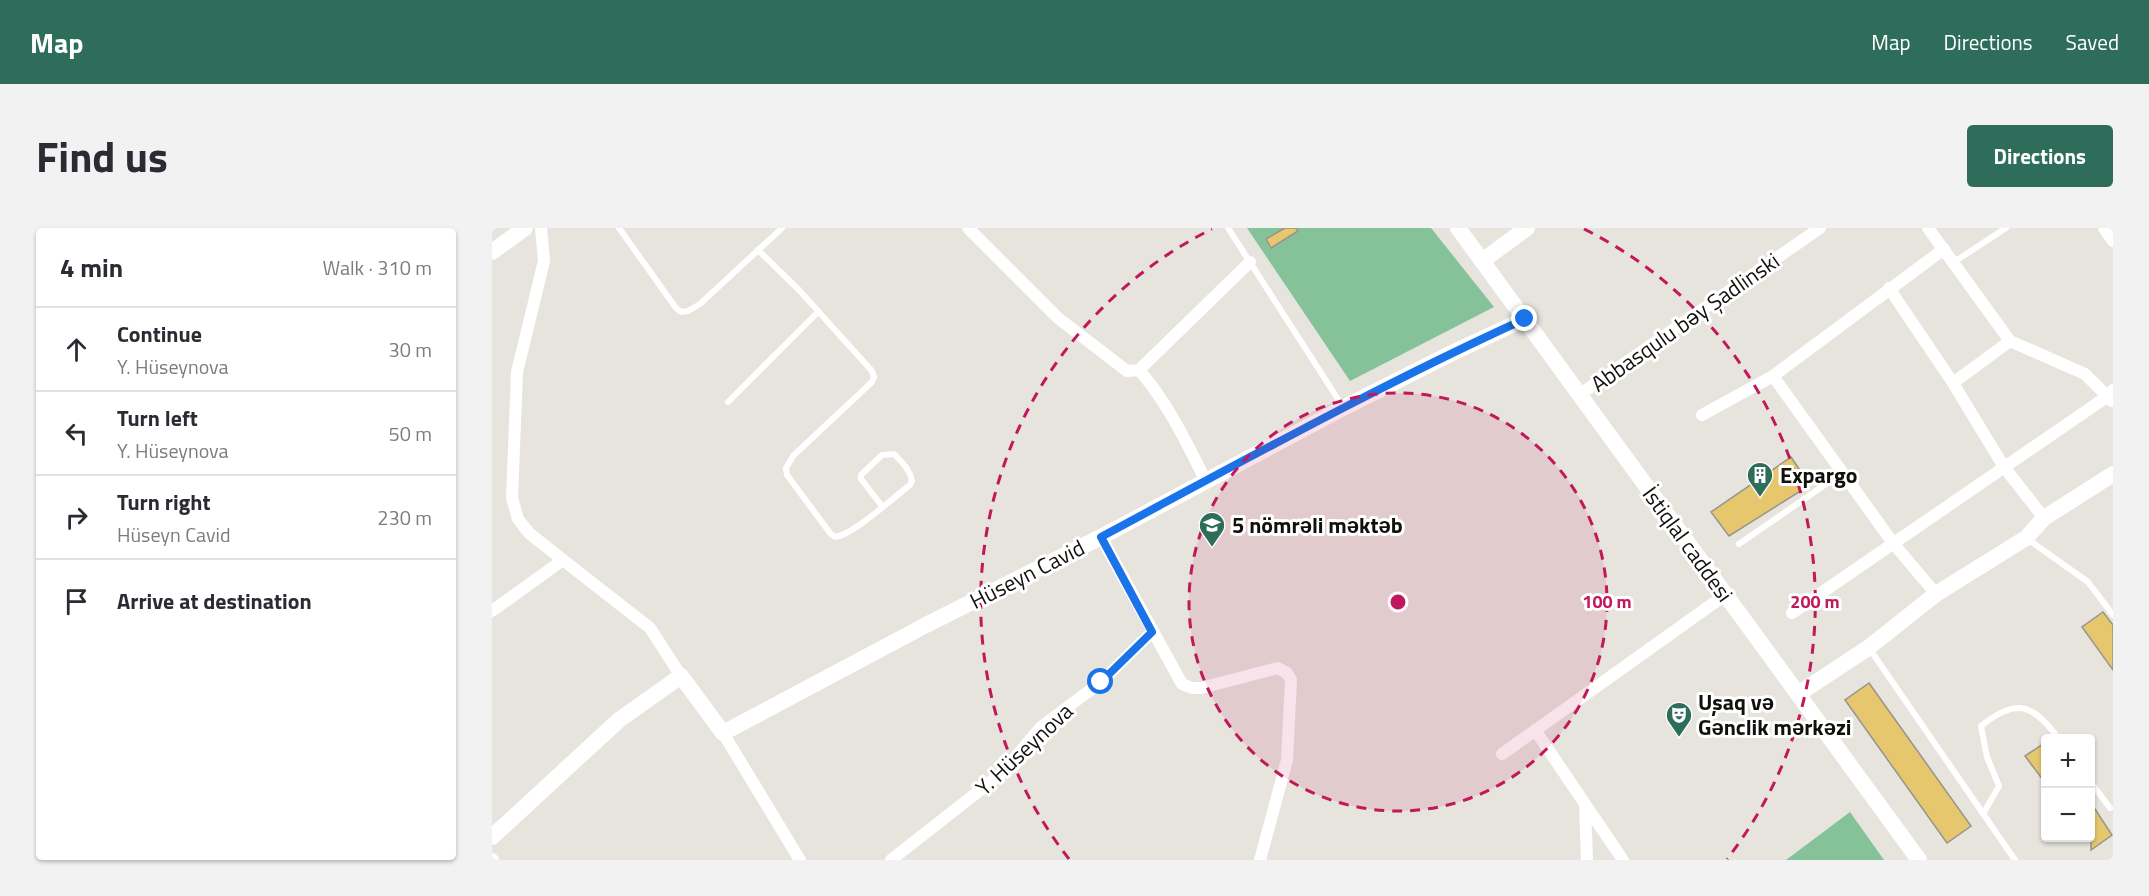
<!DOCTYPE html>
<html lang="en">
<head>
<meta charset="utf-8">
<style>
  body { margin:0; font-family:"Titillium Web",sans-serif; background:#f2f2f3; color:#2b2b33 }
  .controls { position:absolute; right:18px; bottom:18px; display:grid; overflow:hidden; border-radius:6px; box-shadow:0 2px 4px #0004 }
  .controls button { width:54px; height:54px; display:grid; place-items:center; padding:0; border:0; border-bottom:2px solid #e1e1e2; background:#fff; color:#2b2b33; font:30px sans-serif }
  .stop { position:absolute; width:18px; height:18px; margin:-14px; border:4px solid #1a73e8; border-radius:50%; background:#fff }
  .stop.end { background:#1a73e8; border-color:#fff; box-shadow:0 2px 6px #0008 }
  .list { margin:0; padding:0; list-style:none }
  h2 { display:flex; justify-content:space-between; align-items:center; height:78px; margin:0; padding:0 24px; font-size:26px }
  h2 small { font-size:20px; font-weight:400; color:#7c7c81 }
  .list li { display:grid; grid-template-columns:39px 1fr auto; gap:18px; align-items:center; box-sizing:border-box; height:84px; padding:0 24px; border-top:2px solid #e1e1e2 }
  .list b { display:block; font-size:22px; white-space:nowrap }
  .list p { margin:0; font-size:20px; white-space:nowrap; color:#7c7c81 }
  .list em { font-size:20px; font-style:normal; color:#7c7c81 }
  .icon { flex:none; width:33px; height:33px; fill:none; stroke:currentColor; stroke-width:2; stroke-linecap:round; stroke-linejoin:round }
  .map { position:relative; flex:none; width:1621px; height:632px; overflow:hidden; border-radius:6px }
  header { display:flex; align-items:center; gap:36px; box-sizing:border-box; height:84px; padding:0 30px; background:#2e6d5a; color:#fff }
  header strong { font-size:28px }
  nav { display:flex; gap:33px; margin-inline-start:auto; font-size:21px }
  .intro { display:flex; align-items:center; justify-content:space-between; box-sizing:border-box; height:144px; padding:0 36px }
  h1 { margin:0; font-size:42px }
  .button { padding:15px 27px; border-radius:6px; background:#2e6d5a; color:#fff; font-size:21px; font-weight:700 }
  main { display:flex; gap:36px; padding:0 36px }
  aside { flex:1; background:#fff; border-radius:6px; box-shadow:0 2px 4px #0004 }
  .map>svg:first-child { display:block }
  .green { fill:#86c299 }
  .building { fill:#e6c76e; stroke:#97948e; stroke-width:1.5 }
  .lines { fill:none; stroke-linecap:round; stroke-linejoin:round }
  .service { stroke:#fff; stroke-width:6 }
  .minor { stroke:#fff; stroke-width:12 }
  .secondary { stroke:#fff; stroke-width:16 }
  .route { stroke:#1a73e8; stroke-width:8 }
  .ring { fill:none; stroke:#c2185b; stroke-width:3; stroke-dasharray:10 8 }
  .labels { text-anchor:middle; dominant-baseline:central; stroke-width:6; stroke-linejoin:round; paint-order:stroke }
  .street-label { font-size:22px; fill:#10100d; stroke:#fff }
  .poi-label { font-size:22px; font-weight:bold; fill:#10100d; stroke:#fff; text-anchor:start }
  .centre { fill:#c2185b; stroke:#fff; stroke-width:3 }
  .ring-label { font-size:18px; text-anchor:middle; font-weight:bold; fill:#c2185b; stroke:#fff; stroke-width:6; stroke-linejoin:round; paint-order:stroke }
</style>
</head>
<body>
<header>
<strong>Map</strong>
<nav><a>Map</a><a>Directions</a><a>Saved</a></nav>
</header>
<div class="intro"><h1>Find us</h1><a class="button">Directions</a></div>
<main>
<aside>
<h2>4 min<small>Walk · 310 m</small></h2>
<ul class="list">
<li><svg class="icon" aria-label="ahead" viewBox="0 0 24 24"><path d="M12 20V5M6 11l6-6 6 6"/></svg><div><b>Continue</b><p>Y. Hüseynova</p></div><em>30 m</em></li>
<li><svg class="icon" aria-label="left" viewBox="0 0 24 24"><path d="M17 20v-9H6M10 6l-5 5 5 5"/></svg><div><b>Turn left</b><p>Y. Hüseynova</p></div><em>50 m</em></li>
<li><svg class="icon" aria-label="right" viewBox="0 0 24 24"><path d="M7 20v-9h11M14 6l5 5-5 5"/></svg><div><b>Turn right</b><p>Hüseyn Cavid</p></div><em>230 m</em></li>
<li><svg class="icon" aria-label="arrive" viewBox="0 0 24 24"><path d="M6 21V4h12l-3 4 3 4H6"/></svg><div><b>Arrive at destination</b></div></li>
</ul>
</aside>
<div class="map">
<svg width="1621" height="632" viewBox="0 0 1621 632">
  <rect width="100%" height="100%" fill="#e6e4dd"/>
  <g class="green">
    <polygon points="755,0 939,0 1002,79 858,153"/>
    <polygon points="1358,584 1392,632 1294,632"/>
  </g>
  <g class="building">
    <polygon points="793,0 804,0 806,3 779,20 774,11"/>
    <polygon points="1299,229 1318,257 1237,308 1219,284"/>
    <polygon points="1611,384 1621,397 1621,442 1590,399"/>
    <polygon points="1377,455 1479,598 1455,615 1353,472"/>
    <polygon points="1554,514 1554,556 1533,528"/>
    <polygon points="1599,575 1620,607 1599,622"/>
  </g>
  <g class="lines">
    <g class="service">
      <polyline points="127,0 184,80 189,84 196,83 208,76 290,0"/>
      <polyline points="736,0 851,179"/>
      <path d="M266,22l41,40 73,81 2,6 -2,5 -79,74 -7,12 1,7 43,58 5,4c18,-2 59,-40 75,-52l2,-4c-2,-11 -10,-19 -18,-27l-12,1 -21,20v4l21,27"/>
      <polyline points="1462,34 1514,0"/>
      <polyline points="236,174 326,84"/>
      <polyline points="1534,310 1596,354 1621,387"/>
      <polyline points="1247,316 1350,245"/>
      <polyline points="1377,420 1523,632"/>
      <polyline points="1598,553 1618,580"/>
      <path d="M1491,586l16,-28 -12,-29 -6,-31c36,-29 52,-22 78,13"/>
    </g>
    <g class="minor">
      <polyline points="49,0 52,33 25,144 20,270 26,291 37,305 71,332"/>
      <polyline points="476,0 566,90 635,143 647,142"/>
      <polyline points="1436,0 1518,113 1593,146 1620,173"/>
      <polyline points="1612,0 1621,13"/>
      <polyline points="1397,60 1461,155"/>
      <polyline points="1518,113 1461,155 1512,239 1552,290"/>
      <polyline points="647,142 758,34"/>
      <path d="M647,142c29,33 47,72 67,111"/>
      <polyline points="1281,148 1401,315 1444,366"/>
      <polyline points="1087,167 1328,0"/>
      <polyline points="1210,187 1281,148 1452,21"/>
      <polyline points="609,309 690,456 700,460 709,460 786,440 795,445 799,452 795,532 768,632"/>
      <polyline points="0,383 71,332 158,400 189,448"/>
      <polyline points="1300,385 1616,168 1621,162"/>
      <polyline points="1043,502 1131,632"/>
      <polyline points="231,505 308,632"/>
      <polyline points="1010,526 1233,367"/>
      <polyline points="1093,577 1095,632"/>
      <polyline points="0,631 1,632"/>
      <polyline points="399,632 510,545 549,499 609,454 660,404"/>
    </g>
    <g class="secondary">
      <polyline points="966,0 1427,632"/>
      <polyline points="0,24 33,0"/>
      <polyline points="990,33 1035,0"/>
      <polyline points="1306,466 1376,420 1444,366 1534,310 1552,290 1621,246"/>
      <polyline points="0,609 127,492 189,448 231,505 434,397 609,309 851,180 962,124 1033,91"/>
    </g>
  </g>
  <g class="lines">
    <path class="route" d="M609,454l51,-50 -51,-95c140,-75 279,-152 424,-218"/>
  </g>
  <circle cx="906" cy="374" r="209" fill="#c2185b" fill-opacity=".12"/>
  <g class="ring">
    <circle cx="906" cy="374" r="209"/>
    <path d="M577 631A417 417 0 0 1 720 1M1092 1A417 417 0 0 1 1235 631"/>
  </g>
  <defs>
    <g id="building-pin" transform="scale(1.35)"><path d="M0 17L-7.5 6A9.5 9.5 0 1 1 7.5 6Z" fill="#2e6d5a" stroke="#fff"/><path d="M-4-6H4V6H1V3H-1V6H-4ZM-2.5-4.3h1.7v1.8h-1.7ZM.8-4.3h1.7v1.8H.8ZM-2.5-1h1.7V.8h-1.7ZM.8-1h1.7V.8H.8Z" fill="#fff"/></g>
    <g id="school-pin" transform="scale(1.35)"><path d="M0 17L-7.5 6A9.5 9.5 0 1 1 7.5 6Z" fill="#2e6d5a" stroke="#fff"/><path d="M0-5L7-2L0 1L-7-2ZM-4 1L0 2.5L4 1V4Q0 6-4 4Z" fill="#fff"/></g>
    <g id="theatre-pin" transform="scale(1.35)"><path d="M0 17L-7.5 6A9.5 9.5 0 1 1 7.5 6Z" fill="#2e6d5a" stroke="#fff"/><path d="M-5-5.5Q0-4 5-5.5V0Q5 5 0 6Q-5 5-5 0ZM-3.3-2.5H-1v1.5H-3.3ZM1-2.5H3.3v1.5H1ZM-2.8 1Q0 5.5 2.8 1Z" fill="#fff"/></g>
  </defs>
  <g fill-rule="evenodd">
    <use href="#building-pin" x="1268" y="247"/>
    <use href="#school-pin" x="720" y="297"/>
    <use href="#theatre-pin" x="1187" y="487"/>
  </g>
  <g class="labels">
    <g class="street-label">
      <text transform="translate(1193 94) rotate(-35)">Abbasqulu bəy Şadlinski</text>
      <text transform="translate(1196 316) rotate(54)">İstiqlal caddesi</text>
      <text transform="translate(535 346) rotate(-27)">Hüseyn Cavid</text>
      <text transform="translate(532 521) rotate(-43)">Y. Hüseynova</text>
    </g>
    <g class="poi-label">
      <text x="1288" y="247">Expargo</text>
      <text x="740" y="297">5 nömrəli məktəb</text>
      <text x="1206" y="474">Uşaq və<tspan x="1206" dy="25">Gənclik mərkəzi</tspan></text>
    </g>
  </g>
  <circle cx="906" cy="374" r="9" class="centre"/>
  <g class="ring-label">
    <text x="1115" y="380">100 m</text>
    <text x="1323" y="380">200 m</text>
  </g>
</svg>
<div class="controls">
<button>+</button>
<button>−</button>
</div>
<div class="stop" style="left:609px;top:454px"></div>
<div class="stop end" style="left:1033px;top:91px"></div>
</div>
</main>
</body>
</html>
